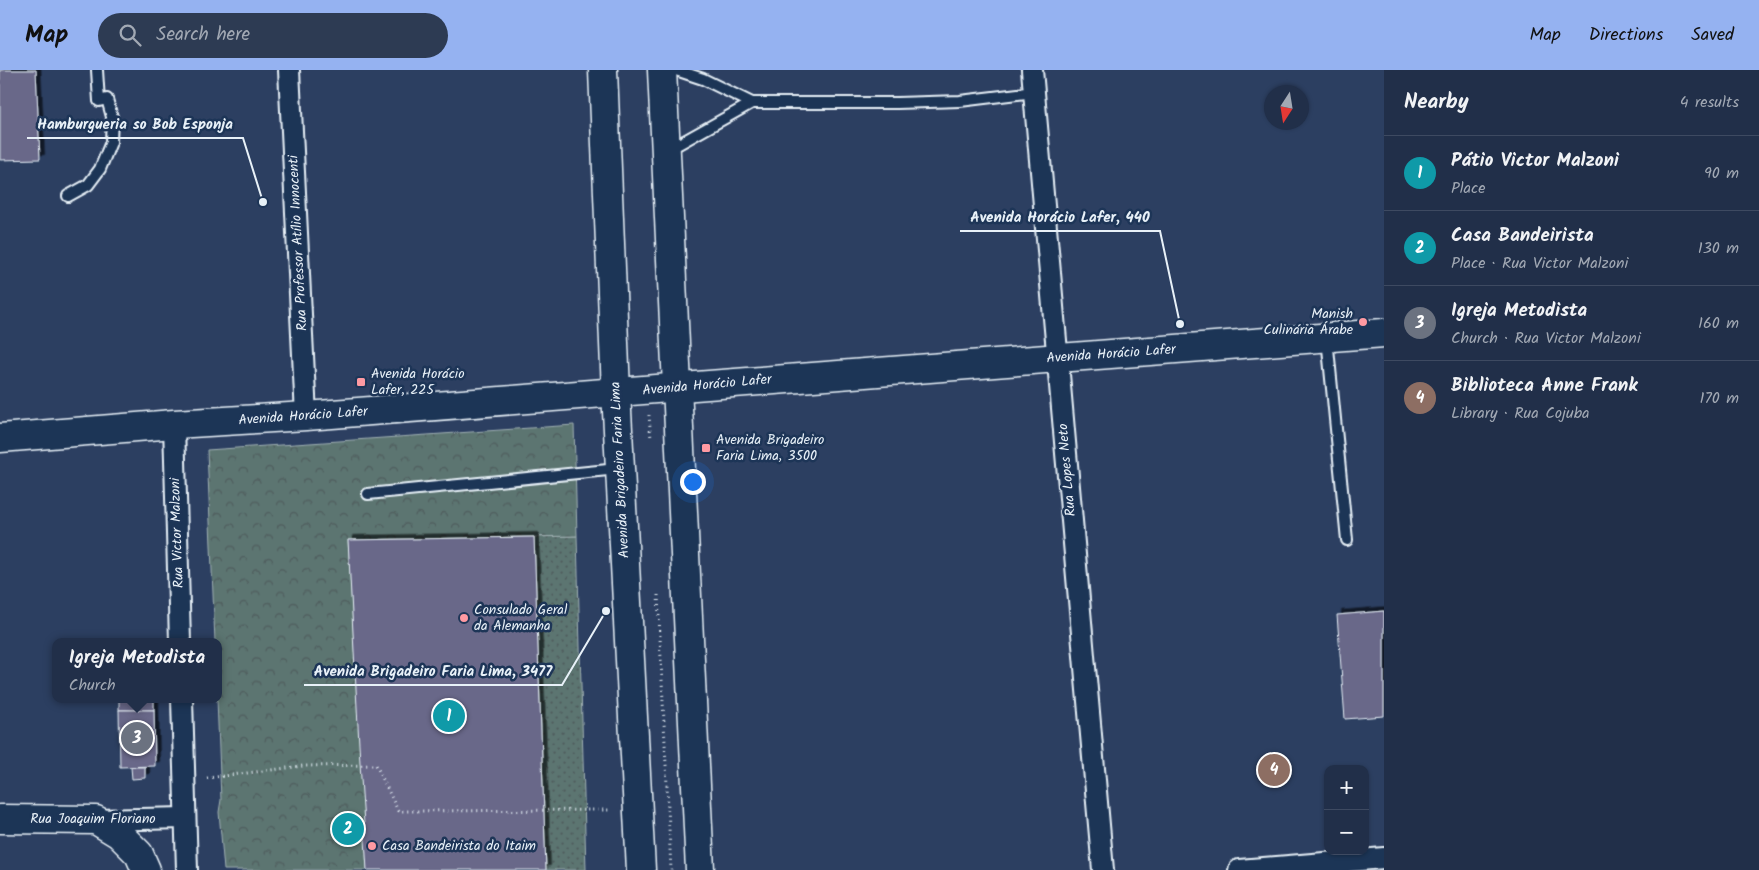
<!DOCTYPE html>
<html lang="en">
<head>
<meta charset="utf-8">
<style>
  body { margin:0; font-family:Kalam,sans-serif; background:#2d3b53; color:#f1f3f6 }
  .controls { position:absolute; right:15px; bottom:15px; display:grid; overflow:hidden; border-radius:10px; box-shadow:0 1px 4px #0004 }
  .controls button { width:45px; height:45px; display:grid; place-items:center; padding:0; border:0; border-bottom:1px solid #3e4a61; background:#212f49; color:#f1f3f6; font:25px sans-serif }
  .compass { position:absolute; left:1264px; top:15px; width:45px; height:45px; border-radius:50%; background:#212f49; box-shadow:0 1px 4px #0004; rotate:192deg }
  .you { position:absolute; left:692px; top:411px; width:18px; height:18px; margin:-12px; border:4px solid #fff; border-radius:50%; background:#1a73e8; box-shadow:0 0 0 8px #1a73e833 }
  .badge { display:grid; place-items:center; width:32px; height:32px; border-radius:50%; background:#95b2f1; color:#fff; font-size:16px; font-weight:700 }
  .pin { position:absolute; translate:-50% -50%; border:2px solid #fff; box-shadow:0 1px 5px #0006 }
  .popup { position:absolute; left:52px; top:568px; width:170px; height:65px; box-sizing:border-box; display:grid; place-content:center; border-radius:10px; background:#212f49; filter:drop-shadow(0 1px 4px #0005); font-size:16px; white-space:nowrap; color:#a2a9b4 }
  .popup b { font-size:19px; color:#f1f3f6 }
  .popup::after { content:''; position:absolute; left:50%; top:100%; margin-left:-10px; border:10px solid transparent; border-top-color:#212f49 }
  .list { margin:0; padding:0; list-style:none }
  h2 { display:flex; justify-content:space-between; align-items:center; height:65px; margin:0; padding:0 20px; font-size:21px }
  h2 small { font-size:16px; font-weight:400; color:#a2a9b4 }
  .list li { display:grid; grid-template-columns:32px 1fr auto; gap:15px; align-items:center; box-sizing:border-box; height:75px; padding:0 20px; border-top:1px solid #3e4a61 }
  .list b { display:block; font-size:19px; white-space:nowrap }
  .list p { margin:0; font-size:16px; white-space:nowrap; color:#a2a9b4 }
  .list em { font-size:16px; font-style:normal; color:#a2a9b4 }
  .icon { flex:none; width:28px; height:28px; fill:none; stroke:currentColor; stroke-width:2; stroke-linecap:round; stroke-linejoin:round }
  .map { position:relative; flex:none; width:1384px; height:800px; overflow:hidden }
  header { display:flex; align-items:center; gap:30px; box-sizing:border-box; height:70px; padding:0 25px; background:#95b2f1; color:#111 }
  header strong { font-size:24px }
  nav { display:flex; gap:28px; margin-inline-start:auto; font-size:18px }
  .search { width:350px; height:45px; background:#2d3b53; display:flex; align-items:center; gap:12px; box-sizing:border-box; padding:0 18px; border-radius:28px; color:#a2a9b4; font-size:19px }
  main { display:flex }
  aside { flex:1; background:#212f49 }
  .map>svg:first-child { display:block }
  .grass { fill:url(#grass-dots); stroke:#a2b2b4 }
  .forest { fill:url(#forest-crowns); stroke:#a2b2b4 }
  .building { fill:#696889; stroke:#e8f1f8; filter:url(#shadow) }
  .lines { fill:none; stroke-linecap:round; stroke-linejoin:round }
  .lane-casing { stroke:#e8f1f8; stroke-width:14 }
  .street-casing { stroke:#e8f1f8; stroke-width:24 }
  .secondary-casing { stroke:#e8f1f8; stroke-width:31 }
  .highway-casing { stroke:#e8f1f8; stroke-width:31 }
  .path { stroke:#e8f1f8; stroke-width:3; stroke-dasharray:1 4; stroke-linecap:butt }
  .lane { stroke:#1d3557; stroke-width:10 }
  .street { stroke:#1d3557; stroke-width:20 }
  .secondary { stroke:#1d3557; stroke-width:28 }
  .highway { stroke:#1d3557; stroke-width:28 }
  .poi-dot { fill:#ff9aa2; stroke:#1d3557; stroke-width:2 }
  .labels { text-anchor:middle; dominant-baseline:central; stroke-width:5; stroke-linejoin:round; paint-order:stroke }
  .street-label { font-size:14px; fill:#e8f1f8; stroke:#1d3557 }
  .poi-label { font-size:14px; fill:#e8f1f8; stroke:#1d3557; text-anchor:start }
  .leader { fill:none; stroke:#e8f1f8; stroke-width:2 }
  .callout-dot { fill:#e8f1f8; stroke:#1d3557; stroke-width:2 }
  .callout-label { font-size:15px; text-anchor:middle; font-weight:bold; fill:#e8f1f8; stroke:#1d3557; stroke-width:5; stroke-linejoin:round; paint-order:stroke }
</style>
</head>
<body>
<header>
<strong>Map</strong>
<div class="search"><svg class="icon" aria-label="search" viewBox="0 0 24 24"><circle cx="10" cy="10" r="6"/><path d="M15 15l6 6"/></svg>Search here</div>
<nav><a>Map</a><a>Directions</a><a>Saved</a></nav>
</header>
<main>
<div class="map">
<svg width="1384" height="800" viewBox="0 0 1384 800">
  <defs>
    <pattern id="grass-dots" width="8" height="8" patternUnits="userSpaceOnUse" patternTransform="scale(1.25)"><rect width="8" height="8" fill="#5b7471"/><path d="M2 2h.1M6 6h.1" fill="none" stroke="#4f5c5c" stroke-width="1.8" stroke-linecap="round"/></pattern>
    <pattern id="forest-crowns" width="20" height="18" patternUnits="userSpaceOnUse" patternTransform="scale(1.25)"><rect width="20" height="18" fill="#5b7471"/><path d="M2 6a3 3 0 1 1 6 0M12 15a3 3 0 1 1 6 0" fill="none" stroke="#4f5c5c"/></pattern>
    <filter id="shadow"><feDropShadow dx="4.5" dy="-4.5" stdDeviation="0" flood-color="#0009"/></filter>
  </defs>
  <rect width="100%" height="100%" fill="#2c3f61"/>
  <filter id="ink" filterUnits="userSpaceOnUse"><feTurbulence type="fractalNoise" baseFrequency=".02" numOctaves="2"/><feDisplacementMap in="SourceGraphic" scale="10" xChannelSelector="R" yChannelSelector="G"/><feConvolveMatrix kernelMatrix="1 2 1 2 8 2 1 2 1" color-interpolation-filters="sRGB"/></filter>
  <g filter="url(#ink)">
    <polygon class="grass" points="577,466 586,800 546,800 534,467"/>
    <polygon class="forest" points="574,355 577,466 348,470 367,800 224,800 219,742 221,730 217,629 218,629 218,572 215,572 207,380"/>
    <g class="building">
      <polygon points="0,0 36,0 40,89 0,90"/>
      <polygon points="534,467 546,800 367,800 360,693 348,470"/>
      <polygon points="1384,541 1384,646 1345,649 1337,545"/>
      <rect x="119" y="629" width="35" height="11"/>
      <polygon points="119,640 154,640 155,696 120,697"/>
      <polygon points="131,697 145,697 145,708 132,709"/>
    </g>
    <g class="lines">
      <g class="lane-casing">
        <g id="lane">
          <polyline points="676,0 703,9 752,33 897,33 960,31 1034,22"/>
          <polyline points="668,80 752,33"/>
          <polyline points="68,126 88,115 100,99 111,72 112,47 107,29 99,31 97,0"/>
          <polyline points="1327,268 1347,470"/>
          <polyline points="368,424 618,399"/>
        </g>
      </g>
      <g class="street-casing">
        <g id="street">
          <polyline points="289,0 306,346"/>
          <polyline points="1032,0 1103,800"/>
          <polyline points="174,354 180,572"/>
          <polyline points="182,629 187,800"/>
          <polyline points="96,750 185,748"/>
          <polyline points="1239,800 1384,788"/>
        </g>
      </g>
      <g class="secondary-casing">
        <g id="secondary">
          <polyline points="0,368 174,354 306,346 1384,263"/>
          <polyline points="0,749 96,750 119,764 139,784 146,800"/>
        </g>
      </g>
      <g class="highway-casing">
        <g id="highway">
          <polyline points="603,0 616,322 641,800"/>
          <polyline points="662,0 700,800"/>
        </g>
      </g>
      <g class="path">
        <polyline points="649,345 651,369"/>
        <polyline points="658,525 671,800"/>
        <polyline points="207,708 303,696 376,695 398,741 611,740"/>
      </g>
      <use href="#lane" class="lane"/>
      <use href="#street" class="street"/>
      <use href="#secondary" class="secondary"/>
      <use href="#highway" class="highway"/>
    </g>
  </g>
  <g class="poi-dot">
    <circle cx="1363" cy="252" r="5"/>
    <rect x="356" y="307" width="10" height="10" rx="2.5"/>
    <rect x="701" y="373" width="10" height="10" rx="2.5"/>
    <circle cx="464" cy="548" r="5"/>
    <circle cx="372" cy="776" r="5"/>
  </g>
  <g class="labels">
    <g class="street-label">
      <text transform="translate(298 173) rotate(-93)">Rua Professor Atílio Innocenti</text>
      <text transform="translate(1111 284) rotate(-4)">Avenida Horácio Lafer</text>
      <text transform="translate(707 315) rotate(-5)">Avenida Horácio Lafer</text>
      <text transform="translate(303 346) rotate(-4)">Avenida Horácio Lafer</text>
      <text transform="translate(620 400) rotate(-93)">Avenida Brigadeiro Faria Lima</text>
      <text transform="translate(1067 400) rotate(-95)">Rua Lopes Neto</text>
      <text transform="translate(177 463) rotate(-92)">Rua Victor Malzoni</text>
      <text x="93" y="749">Rua Joaquim Floriano</text>
    </g>
    <g class="poi-label">
      <text x="1353" y="244" text-anchor="end">Manish<tspan x="1353" dy="16">Culinária Árabe</tspan></text>
      <text x="371" y="304">Avenida Horácio<tspan x="371" dy="16">Lafer, 225</tspan></text>
      <text x="716" y="370">Avenida Brigadeiro<tspan x="716" dy="16">Faria Lima, 3500</tspan></text>
      <text x="474" y="540">Consulado Geral<tspan x="474" dy="16">da Alemanha</tspan></text>
      <text x="382" y="776">Casa Bandeirista do Itaim</text>
    </g>
  </g>
  <path class="leader" d="M263 132L243 68H27M1180 254L1160 161H960M606 541L562 615H304"/>
  <g class="callout-dot">
    <circle cx="263" cy="132" r="5"/>
    <circle cx="1180" cy="254" r="5"/>
    <circle cx="606" cy="541" r="5"/>
  </g>
  <g class="callout-label">
    <text x="135" y="59">Hamburgueria so Bob Esponja</text>
    <text x="1060" y="152">Avenida Horácio Lafer, 440</text>
    <text x="433" y="606">Avenida Brigadeiro Faria Lima, 3477</text>
  </g>
</svg>
<div class="controls">
<button>+</button>
<button>−</button>
</div>
<svg class="compass" viewBox="-18 -18 36 36"><path d="M0-13l5 13h-10z" fill="#e53935"/><path d="M0 13l5-13h-10z" fill="#a2a9b4"/></svg>
<div class="you"></div>
<div class="pin badge" style="left:449px;top:646px;background:#0f9aa8">1</div>
<div class="pin badge" style="left:348px;top:759px;background:#0f9aa8">2</div>
<div class="pin badge" style="left:137px;top:668px;background:#6b7280">3</div>
<div class="popup"><b>Igreja Metodista</b>Church</div>
<div class="pin badge" style="left:1274px;top:700px;background:#8d6e63">4</div>
</div>
<aside>
<h2>Nearby<small>4 results</small></h2>
<ul class="list">
<li><span class="badge" style="background:#0f9aa8">1</span><div><b>Pátio Victor Malzoni</b><p>Place</p></div><em>90 m</em></li>
<li><span class="badge" style="background:#0f9aa8">2</span><div><b>Casa Bandeirista</b><p>Place · Rua Victor Malzoni</p></div><em>130 m</em></li>
<li><span class="badge" style="background:#6b7280">3</span><div><b>Igreja Metodista</b><p>Church · Rua Victor Malzoni</p></div><em>160 m</em></li>
<li><span class="badge" style="background:#8d6e63">4</span><div><b>Biblioteca Anne Frank</b><p>Library · Rua Cojuba</p></div><em>170 m</em></li>
</ul>
</aside>
</main>
</body>
</html>
